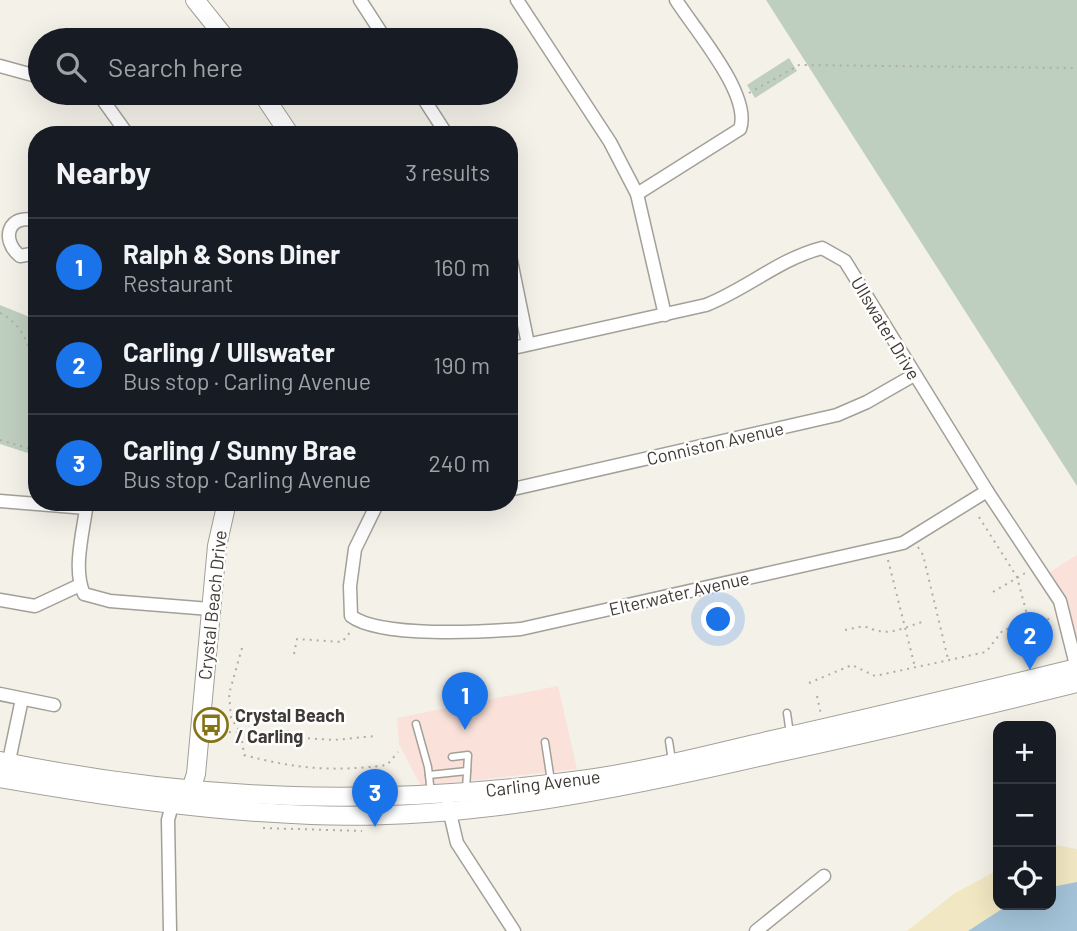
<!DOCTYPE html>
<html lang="en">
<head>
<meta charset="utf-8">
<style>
  body { margin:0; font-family:Barlow,sans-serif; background:#20242c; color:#f1f3f6 }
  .controls { position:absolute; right:21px; bottom:21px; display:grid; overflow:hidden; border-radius:14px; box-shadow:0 7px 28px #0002 }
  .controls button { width:63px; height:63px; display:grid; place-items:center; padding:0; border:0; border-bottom:2px solid #363941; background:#171b24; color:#f1f3f6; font:35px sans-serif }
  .you { position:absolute; left:719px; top:620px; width:24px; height:24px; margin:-18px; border:5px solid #fff; border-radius:50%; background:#1a73e8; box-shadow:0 0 0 10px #1a73e833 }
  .badge { display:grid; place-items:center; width:46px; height:46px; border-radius:50%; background:#1a73e8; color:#fff; font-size:23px; font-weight:700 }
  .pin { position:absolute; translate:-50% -58px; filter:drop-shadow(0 2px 4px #0008) }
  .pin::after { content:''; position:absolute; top:37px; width:24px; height:21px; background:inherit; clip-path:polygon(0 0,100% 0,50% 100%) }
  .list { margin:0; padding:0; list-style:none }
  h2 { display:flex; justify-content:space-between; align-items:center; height:91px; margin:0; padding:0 28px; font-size:30px }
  h2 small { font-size:23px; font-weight:400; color:#9ea1a6 }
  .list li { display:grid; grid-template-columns:46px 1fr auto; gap:21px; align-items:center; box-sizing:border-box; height:98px; padding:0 28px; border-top:2px solid #363941 }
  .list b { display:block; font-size:26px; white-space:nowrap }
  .list p { margin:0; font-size:23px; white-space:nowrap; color:#9ea1a6 }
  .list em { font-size:23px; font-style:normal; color:#9ea1a6 }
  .icon { flex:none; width:38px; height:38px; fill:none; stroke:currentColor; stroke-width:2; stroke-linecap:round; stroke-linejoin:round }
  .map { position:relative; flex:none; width:1077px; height:931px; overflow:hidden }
  .search { position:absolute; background:#171b24; box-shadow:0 7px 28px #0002; left:28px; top:28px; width:490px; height:77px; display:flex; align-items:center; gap:18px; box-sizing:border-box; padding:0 24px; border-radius:38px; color:#9ea1a6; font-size:26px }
  .panel { position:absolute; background:#171b24; box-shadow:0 7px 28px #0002; left:28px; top:126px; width:490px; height:385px; border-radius:28px }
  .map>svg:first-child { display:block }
  .commercial { fill:#fae1d9 }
  .green { fill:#bfcfbf }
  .sand { fill:#f1e7c2 }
  .water { fill:#a4c3d8 }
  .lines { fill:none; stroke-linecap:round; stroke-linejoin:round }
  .lane-casing { stroke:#a2a098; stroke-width:9 }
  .street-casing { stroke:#a2a098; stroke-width:15 }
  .secondary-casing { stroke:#a2a098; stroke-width:20 }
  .path { stroke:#b0ada7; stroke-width:2; stroke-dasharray:2 5; stroke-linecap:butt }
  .lane { stroke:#fff; stroke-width:6 }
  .street { stroke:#fff; stroke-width:12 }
  .secondary { stroke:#fff; stroke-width:18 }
  .labels { text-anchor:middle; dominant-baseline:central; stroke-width:5; stroke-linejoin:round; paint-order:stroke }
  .street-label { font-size:18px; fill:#3c3b38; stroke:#fffefd }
  .poi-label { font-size:18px; font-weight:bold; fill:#3c3b38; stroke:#fffefd; text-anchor:start }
</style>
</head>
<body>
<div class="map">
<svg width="1077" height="931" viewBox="0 0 1077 931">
  <rect width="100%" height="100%" fill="#f4f1e9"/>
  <g class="commercial">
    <polygon points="1077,555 1077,641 1067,598 1050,572"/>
    <polygon points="558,686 577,769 421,786 399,744 397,718"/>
  </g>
  <g class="green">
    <polygon points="766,0 1077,0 1077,486"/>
    <polygon points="789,58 797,71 755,98 747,85"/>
    <polygon points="0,305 37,320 37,456 0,444"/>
  </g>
  <g class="sand">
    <polygon points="1051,844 1077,849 1077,882 1051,887"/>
    <polygon points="998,870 998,905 1008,905 968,931 907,931 955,893"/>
  </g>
  <polygon class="water" points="1077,882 1077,931 968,931 1008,905 1051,905 1051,887"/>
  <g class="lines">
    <g class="lane-casing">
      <g id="lane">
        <polyline points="787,713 790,734"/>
        <polyline points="416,724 428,767 431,793"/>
        <polyline points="669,741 672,761"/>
        <polyline points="545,742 551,781"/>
        <polyline points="452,757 468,755 466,790"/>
        <polyline points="429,775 467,771"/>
      </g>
    </g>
    <g class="street-casing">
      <g id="street">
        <polyline points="360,0 386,40"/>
        <polyline points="517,0 610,142 637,194 665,315"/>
        <polyline points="0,66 40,77"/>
        <polyline points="94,93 100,96 128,135"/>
        <polyline points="420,93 447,135"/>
        <path d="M637,194l103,-65c12,-34 -45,-99 -64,-129"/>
        <path d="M37,221c-29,-9 -37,19 -17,35l17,-3"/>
        <polyline points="509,251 528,344"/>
        <path d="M509,349l197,-44c41,-16 73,-46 116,-57l23,13 142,230 73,110 17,68"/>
        <polyline points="509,490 837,415 867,402 914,375"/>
        <polyline points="0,501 86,508"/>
        <path d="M87,502c-3,27 -15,67 -3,92l26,7 100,8"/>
        <path d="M378,502l-23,47 -5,37 1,30c29,22 132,16 170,13l382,-86 84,-52"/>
        <polyline points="0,600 35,606 80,585"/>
        <polyline points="0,694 54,705"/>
        <polyline points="7,770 22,699"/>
        <polyline points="448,805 457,843 514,931"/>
        <polyline points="170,931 168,820 172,805 180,799"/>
        <polyline points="756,931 824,876"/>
      </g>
    </g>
    <g class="secondary-casing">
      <g id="secondary">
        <polyline points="195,0 227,40"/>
        <polyline points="262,93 290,135"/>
        <path d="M0,761c195,40 376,46 573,20 65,-8 130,-25 194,-40 103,-23 207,-48 310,-73"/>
        <path d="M0,778c103,18 206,33 311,37 156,6 310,-26 461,-61 102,-22 204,-46 305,-71"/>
        <polyline points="190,792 196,774 217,546 227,502"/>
      </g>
    </g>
    <g class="path">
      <polyline points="749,93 799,65 1077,68"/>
      <path d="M0,313c25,12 35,42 32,66l5,2"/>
      <polyline points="0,440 37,451"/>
      <polyline points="979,517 1017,577 1029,622"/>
      <polyline points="918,547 923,555 948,659"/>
      <polyline points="888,560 915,667"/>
      <polyline points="993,592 1027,572"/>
      <path d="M845,630l19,-4c24,11 33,4 58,-4"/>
      <path d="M242,648l-13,46 2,24 10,15 3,22c53,14 89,17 143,10l11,-13"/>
      <polyline points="294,654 297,639 342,642 352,630"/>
      <polyline points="809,683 852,665 875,676 986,652 1003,630 1053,618"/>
      <polyline points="817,696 821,715"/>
      <polyline points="215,731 240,733"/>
      <polyline points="278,736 287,737 288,729"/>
      <polyline points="287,737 334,740 375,736"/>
      <polyline points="263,828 362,831"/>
    </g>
    <use href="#lane" class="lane"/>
    <use href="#street" class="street"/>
    <use href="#secondary" class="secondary"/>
  </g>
  <defs>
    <g id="bus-ring" transform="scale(1.75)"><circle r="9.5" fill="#fffefd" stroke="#847416" stroke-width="1.5"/><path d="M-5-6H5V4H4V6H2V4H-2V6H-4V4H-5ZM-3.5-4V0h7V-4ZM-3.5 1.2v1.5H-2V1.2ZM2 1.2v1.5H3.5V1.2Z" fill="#847416"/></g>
  </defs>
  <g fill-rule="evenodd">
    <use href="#bus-ring" x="211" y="725"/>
  </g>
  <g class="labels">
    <g class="street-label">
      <text transform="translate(886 328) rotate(59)">Ullswater Drive</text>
      <text transform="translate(715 443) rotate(-13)">Conniston Avenue</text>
      <text transform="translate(679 593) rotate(-13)">Elterwater Avenue</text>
      <text transform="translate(212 605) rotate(-84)">Crystal Beach Drive</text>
      <text transform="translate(543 783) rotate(-7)">Carling Avenue</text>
    </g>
    <g class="poi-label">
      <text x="235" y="715">Crystal Beach<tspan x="235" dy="21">/ Carling</tspan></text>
    </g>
  </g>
</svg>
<div class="controls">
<button>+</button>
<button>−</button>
<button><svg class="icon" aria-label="locate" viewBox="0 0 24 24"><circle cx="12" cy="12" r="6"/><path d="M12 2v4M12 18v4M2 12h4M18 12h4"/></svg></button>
</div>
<div class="you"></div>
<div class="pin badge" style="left:465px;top:730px">1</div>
<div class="pin badge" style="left:1030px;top:670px">2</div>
<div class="pin badge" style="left:375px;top:827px">3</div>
<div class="search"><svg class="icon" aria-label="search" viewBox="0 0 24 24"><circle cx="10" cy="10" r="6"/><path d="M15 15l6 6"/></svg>Search here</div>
<section class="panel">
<h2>Nearby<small>3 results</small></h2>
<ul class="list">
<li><span class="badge">1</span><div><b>Ralph &amp; Sons Diner</b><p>Restaurant</p></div><em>160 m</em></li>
<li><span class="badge">2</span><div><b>Carling / Ullswater</b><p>Bus stop · Carling Avenue</p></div><em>190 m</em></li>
<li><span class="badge">3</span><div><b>Carling / Sunny Brae</b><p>Bus stop · Carling Avenue</p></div><em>240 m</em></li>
</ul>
</section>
</div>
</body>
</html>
